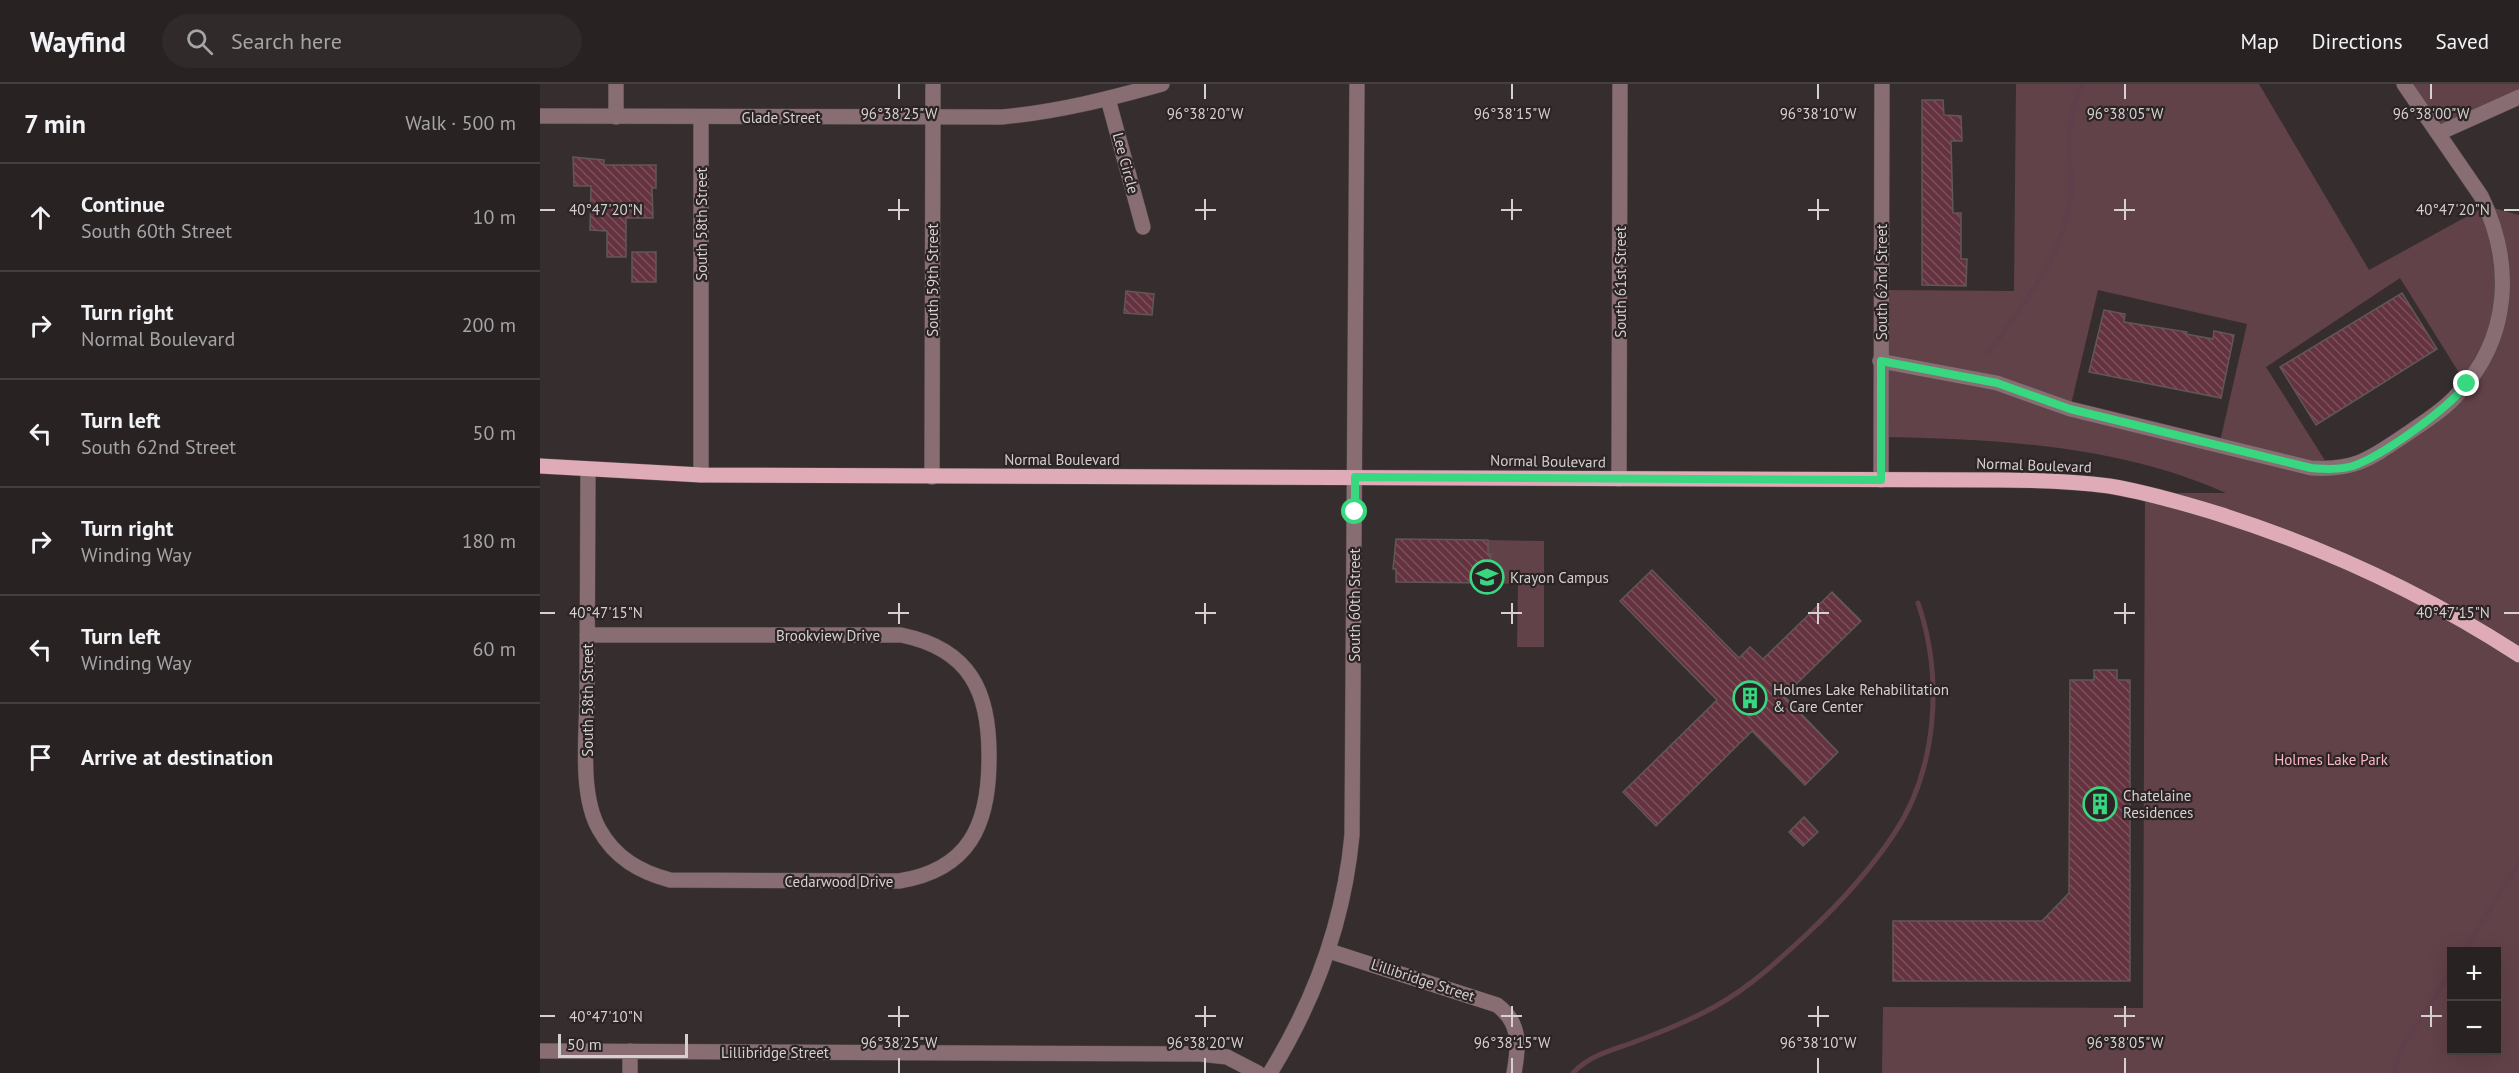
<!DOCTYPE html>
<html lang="en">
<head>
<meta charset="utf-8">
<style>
  body { margin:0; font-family:"PT Sans",sans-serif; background:#302a2b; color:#f1f3f6 }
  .controls { position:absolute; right:18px; bottom:18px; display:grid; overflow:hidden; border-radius:0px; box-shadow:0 6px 24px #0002 }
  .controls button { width:54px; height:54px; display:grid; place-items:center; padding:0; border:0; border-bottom:2px solid #443f41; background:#282223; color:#f1f3f6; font:30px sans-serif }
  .scale { position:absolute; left:18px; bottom:15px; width:130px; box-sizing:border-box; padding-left:6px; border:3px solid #d5d0d1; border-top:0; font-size:16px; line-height:21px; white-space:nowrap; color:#d5d0d1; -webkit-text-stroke:4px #2c2425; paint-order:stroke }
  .stop { position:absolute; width:18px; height:18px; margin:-14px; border:4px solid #37d880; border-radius:50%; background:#fff }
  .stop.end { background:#37d880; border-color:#fff; box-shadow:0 2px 6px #0008 }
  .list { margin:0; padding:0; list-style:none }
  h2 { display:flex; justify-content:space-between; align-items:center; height:78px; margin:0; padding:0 24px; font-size:26px }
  h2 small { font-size:20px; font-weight:400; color:#a5a4a6 }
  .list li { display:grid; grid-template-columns:39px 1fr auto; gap:18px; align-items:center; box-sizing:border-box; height:108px; padding:0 24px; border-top:2px solid #443f41 }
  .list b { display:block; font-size:22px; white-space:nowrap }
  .list p { margin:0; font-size:20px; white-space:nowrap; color:#a5a4a6 }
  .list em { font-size:20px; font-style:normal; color:#a5a4a6 }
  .icon { flex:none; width:33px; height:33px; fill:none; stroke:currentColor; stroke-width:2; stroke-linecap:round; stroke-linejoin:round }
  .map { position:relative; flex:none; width:1979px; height:989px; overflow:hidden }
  header { display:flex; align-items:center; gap:36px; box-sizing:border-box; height:84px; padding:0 30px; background:#282223; border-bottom:2px solid #443f41 }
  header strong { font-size:28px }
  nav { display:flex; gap:33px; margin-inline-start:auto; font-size:21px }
  .search { width:420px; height:54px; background:#302a2b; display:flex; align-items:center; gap:15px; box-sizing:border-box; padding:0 21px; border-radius:33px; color:#a5a4a6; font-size:22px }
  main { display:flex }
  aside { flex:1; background:#282223 }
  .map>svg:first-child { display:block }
  .park { fill:#624249; fill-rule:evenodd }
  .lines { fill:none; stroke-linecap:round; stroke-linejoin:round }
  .stream { stroke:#5f3f4a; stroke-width:5 }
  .building { fill:url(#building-back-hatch); stroke:#605759; stroke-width:1.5 }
  .minor-casing { stroke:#534a4c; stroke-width:16 }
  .major-casing { stroke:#534a4c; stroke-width:16 }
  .minor { stroke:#886e73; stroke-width:15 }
  .major { stroke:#dfabb7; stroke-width:15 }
  .route { stroke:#37d880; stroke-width:8 }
  .ticks { fill:none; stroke:#d5d0d1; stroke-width:2 }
  .labels { text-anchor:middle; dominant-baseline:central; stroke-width:4.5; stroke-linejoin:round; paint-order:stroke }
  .street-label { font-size:15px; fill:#d5d0d1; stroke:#2c2425 }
  .poi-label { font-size:15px; fill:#d5d0d1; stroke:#2c2425; text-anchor:start }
  .park-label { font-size:15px; fill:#fcb6c6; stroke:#2c2425 }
  .ticks-label { font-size:15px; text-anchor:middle; fill:#d5d0d1; stroke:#2c2425; stroke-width:4.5; stroke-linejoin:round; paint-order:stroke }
</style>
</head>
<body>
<header>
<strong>Wayfind</strong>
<div class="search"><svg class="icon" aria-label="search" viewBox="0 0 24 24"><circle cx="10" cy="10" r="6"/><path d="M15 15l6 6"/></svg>Search here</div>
<nav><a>Map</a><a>Directions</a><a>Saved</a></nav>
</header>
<main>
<aside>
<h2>7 min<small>Walk · 500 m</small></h2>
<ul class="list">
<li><svg class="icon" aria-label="ahead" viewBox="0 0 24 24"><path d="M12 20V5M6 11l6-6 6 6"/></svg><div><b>Continue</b><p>South 60th Street</p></div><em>10 m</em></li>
<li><svg class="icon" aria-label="right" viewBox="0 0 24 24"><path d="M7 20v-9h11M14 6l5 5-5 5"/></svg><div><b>Turn right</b><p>Normal Boulevard</p></div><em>200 m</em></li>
<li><svg class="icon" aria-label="left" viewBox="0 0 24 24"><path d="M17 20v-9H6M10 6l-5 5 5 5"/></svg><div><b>Turn left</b><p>South 62nd Street</p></div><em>50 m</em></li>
<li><svg class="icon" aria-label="right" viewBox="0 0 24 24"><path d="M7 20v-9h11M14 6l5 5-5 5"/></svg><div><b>Turn right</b><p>Winding Way</p></div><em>180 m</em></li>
<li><svg class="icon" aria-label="left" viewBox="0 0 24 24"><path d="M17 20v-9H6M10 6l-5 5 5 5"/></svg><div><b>Turn left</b><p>Winding Way</p></div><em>60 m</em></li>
<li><svg class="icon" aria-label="arrive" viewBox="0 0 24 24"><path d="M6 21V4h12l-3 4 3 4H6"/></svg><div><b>Arrive at destination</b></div></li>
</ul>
</aside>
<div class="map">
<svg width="1979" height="989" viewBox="0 0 1979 989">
  <defs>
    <pattern id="building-back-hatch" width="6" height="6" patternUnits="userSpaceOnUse" patternTransform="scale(1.5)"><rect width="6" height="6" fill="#653340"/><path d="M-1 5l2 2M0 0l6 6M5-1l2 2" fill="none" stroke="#7a505b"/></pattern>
  </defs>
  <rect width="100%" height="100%" fill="#362d2f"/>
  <g class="park">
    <path d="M1476,0h243l110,186 117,-64 33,9v858h-637l1,-66 260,1 2,-515h81c-108,-48 -229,-54 -345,-56v-147l133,1zM1860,194l66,106 -115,82 -20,4 -65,-103zM1558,206l149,34 -28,122 -149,-37zM1912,868h44v98h-44z"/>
    <polygon points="1864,0 1979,0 1979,13 1899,49"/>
    <polygon points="948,456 1004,457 1004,563 977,563 978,500 948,499 951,471 948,470"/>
  </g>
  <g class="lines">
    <g class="stream">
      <path d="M1447,270c36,-49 75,-94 83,-156 3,-17 -1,-34 -1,-51 0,-21 4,-44 13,-63"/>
      <polyline points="1923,868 1979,779"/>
      <path d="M1033,989c18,-19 41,-23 64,-32 27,-10 54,-21 79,-35 34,-19 63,-46 92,-73 32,-30 62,-63 86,-99 44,-66 49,-158 24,-231"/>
      <polyline points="1853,989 1862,964 1912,886"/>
    </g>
  </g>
  <g class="building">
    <polygon points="1382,16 1403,16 1404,31 1421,32 1422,57 1411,57 1413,129 1421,129 1421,175 1427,175 1426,202 1382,201"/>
    <polygon points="33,73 64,76 64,81 116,81 116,104 112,104 113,134 86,134 86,173 67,173 67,147 50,146 51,102 34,102"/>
    <rect x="92" y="168" width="24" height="30"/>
    <polygon points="586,207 614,210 612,231 584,229"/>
    <polygon points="1862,209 1897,265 1776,341 1740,283"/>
    <polygon points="1564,226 1585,230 1584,238 1647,248 1646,250 1673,255 1674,247 1694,251 1681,314 1549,288"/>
    <polygon points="856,455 948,456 948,470 951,470 948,499 856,498 856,485 853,485"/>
    <polygon points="1112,486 1199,574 1210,563 1223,575 1292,508 1321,537 1244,612 1298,668 1265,701 1212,647 1116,742 1083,708 1177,616 1080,517"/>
    <polygon points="1554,586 1577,586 1577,596 1590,596 1590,897 1353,897 1353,837 1502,837 1529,809 1530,596 1554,596"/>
    <polygon points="1264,733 1278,748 1263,762 1249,748"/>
  </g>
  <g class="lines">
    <g class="minor-casing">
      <g id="minor">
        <polyline points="568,15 603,143"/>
        <path d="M0,32l462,1c55,-5 106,-18 160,-33"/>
        <polyline points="76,33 76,0"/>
        <polyline points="1899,49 1979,13"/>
        <path d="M1340,277l117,22 73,26 241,59c45,3 60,-10 96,-34 17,-12 36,-23 50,-39 54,-57 57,-132 24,-199l-77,-112"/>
        <polyline points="161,391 161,33"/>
        <polyline points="392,393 393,0"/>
        <polyline points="1079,395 1080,0"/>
        <polyline points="1341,396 1342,0"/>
        <path d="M47,551h314c70,14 89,58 88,124 0,66 -20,111 -90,122l-229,-1c-30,-8 -55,-22 -71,-51 -20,-36 -12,-95 -12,-135 0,-75 1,-150 1,-224"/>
        <path d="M789,867l168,54c24,18 22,41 17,68"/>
        <polyline points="0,967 660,970 687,973 718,989"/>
        <polyline points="90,989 90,967"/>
        <path d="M730,989c45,-73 74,-152 82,-238l5,-751"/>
      </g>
    </g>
    <g class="major-casing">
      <path id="major" d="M0,382l161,9 1298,5c37,0 73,1 110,6 37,6 74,17 110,28 107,34 206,80 300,141"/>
    </g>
    <use href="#minor" class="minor"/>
    <use href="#major" class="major"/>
  </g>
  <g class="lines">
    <path class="route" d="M815,428v-35l526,3v-119l116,22 73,26 241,59c14,1 28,2 42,-2 31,-11 93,-56 114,-82"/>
  </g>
  <path class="ticks" d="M359,0v15M665,0v15M972,0v15M1278,0v15M1585,0v15M1891,0v15M359,115v21M665,115v21M972,115v21M1278,115v21M1585,115v21M0,126h15M348,126h21M655,126h21M961,126h21M1268,126h21M1574,126h21M1964,126h15M359,519v21M665,519v21M972,519v21M1278,519v21M1585,519v21M0,529h15M348,529h21M655,529h21M961,529h21M1268,529h21M1574,529h21M1964,529h15M359,922v21M665,922v21M972,922v21M1278,922v21M1585,922v21M1891,922v21M0,932h15M348,932h21M655,932h21M961,932h21M1268,932h21M1574,932h21M1881,932h21M359,974v15M665,974v15M972,974v15M1278,974v15M1585,974v15"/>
  <defs>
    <g id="school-ring" transform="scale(1.725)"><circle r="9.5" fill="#2c2425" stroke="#37d880" stroke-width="1.5"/><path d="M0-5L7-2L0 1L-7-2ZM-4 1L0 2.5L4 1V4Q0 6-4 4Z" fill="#37d880"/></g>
    <g id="building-ring" transform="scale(1.725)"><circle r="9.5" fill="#2c2425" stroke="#37d880" stroke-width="1.5"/><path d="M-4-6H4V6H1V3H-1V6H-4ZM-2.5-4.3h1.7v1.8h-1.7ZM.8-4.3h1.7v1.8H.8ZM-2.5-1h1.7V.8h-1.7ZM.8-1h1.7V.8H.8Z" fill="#37d880"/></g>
  </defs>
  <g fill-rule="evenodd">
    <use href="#school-ring" x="947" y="493"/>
    <use href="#building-ring" x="1210" y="614"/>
    <use href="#building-ring" x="1560" y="720"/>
  </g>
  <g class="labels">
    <g class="street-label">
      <text x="241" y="33">Glade Street</text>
      <text transform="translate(586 79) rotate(75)">Lee Circle</text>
      <text transform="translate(161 140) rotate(-90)">South 58th Street</text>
      <text transform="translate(392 196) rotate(-90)">South 59th Street</text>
      <text transform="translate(1080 198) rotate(-90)">South 61st Street</text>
      <text transform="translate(1341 198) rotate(-90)">South 62nd Street</text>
      <text x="522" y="375">Normal Boulevard</text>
      <text transform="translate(1008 377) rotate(1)">Normal Boulevard</text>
      <text transform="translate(1494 381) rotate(2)">Normal Boulevard</text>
      <text transform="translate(814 521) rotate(-90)">South 60th Street</text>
      <text x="288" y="551">Brookview Drive</text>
      <text transform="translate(47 616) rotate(-90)">South 58th Street</text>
      <text x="299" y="797">Cedarwood Drive</text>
      <text transform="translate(883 896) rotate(18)">Lillibridge Street</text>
      <text x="235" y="968">Lillibridge Street</text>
    </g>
    <g class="poi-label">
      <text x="970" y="493">Krayon Campus</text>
      <text x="1233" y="605">Holmes Lake Rehabilitation<tspan x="1233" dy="17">&amp; Care Center</tspan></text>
      <text x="1583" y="711">Chatelaine<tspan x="1583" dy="17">Residences</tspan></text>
    </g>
    <g class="park-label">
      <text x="1791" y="675">Holmes Lake Park</text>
    </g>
  </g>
  <g class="ticks-label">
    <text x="359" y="35">96°38'25"W</text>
    <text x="665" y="35">96°38'20"W</text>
    <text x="972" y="35">96°38'15"W</text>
    <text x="1278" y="35">96°38'10"W</text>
    <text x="1585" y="35">96°38'05"W</text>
    <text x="1891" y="35">96°38'00"W</text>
    <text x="66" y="131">40°47'20"N</text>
    <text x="1913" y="131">40°47'20"N</text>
    <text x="66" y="534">40°47'15"N</text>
    <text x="1913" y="534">40°47'15"N</text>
    <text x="66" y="938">40°47'10"N</text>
    <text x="359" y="964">96°38'25"W</text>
    <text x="665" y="964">96°38'20"W</text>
    <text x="972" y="964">96°38'15"W</text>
    <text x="1278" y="964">96°38'10"W</text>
    <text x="1585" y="964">96°38'05"W</text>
  </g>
</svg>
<div class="controls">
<button>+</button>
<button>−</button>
</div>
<div class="scale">50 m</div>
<div class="stop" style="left:815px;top:428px"></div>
<div class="stop end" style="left:1927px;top:300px"></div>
</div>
</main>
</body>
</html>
